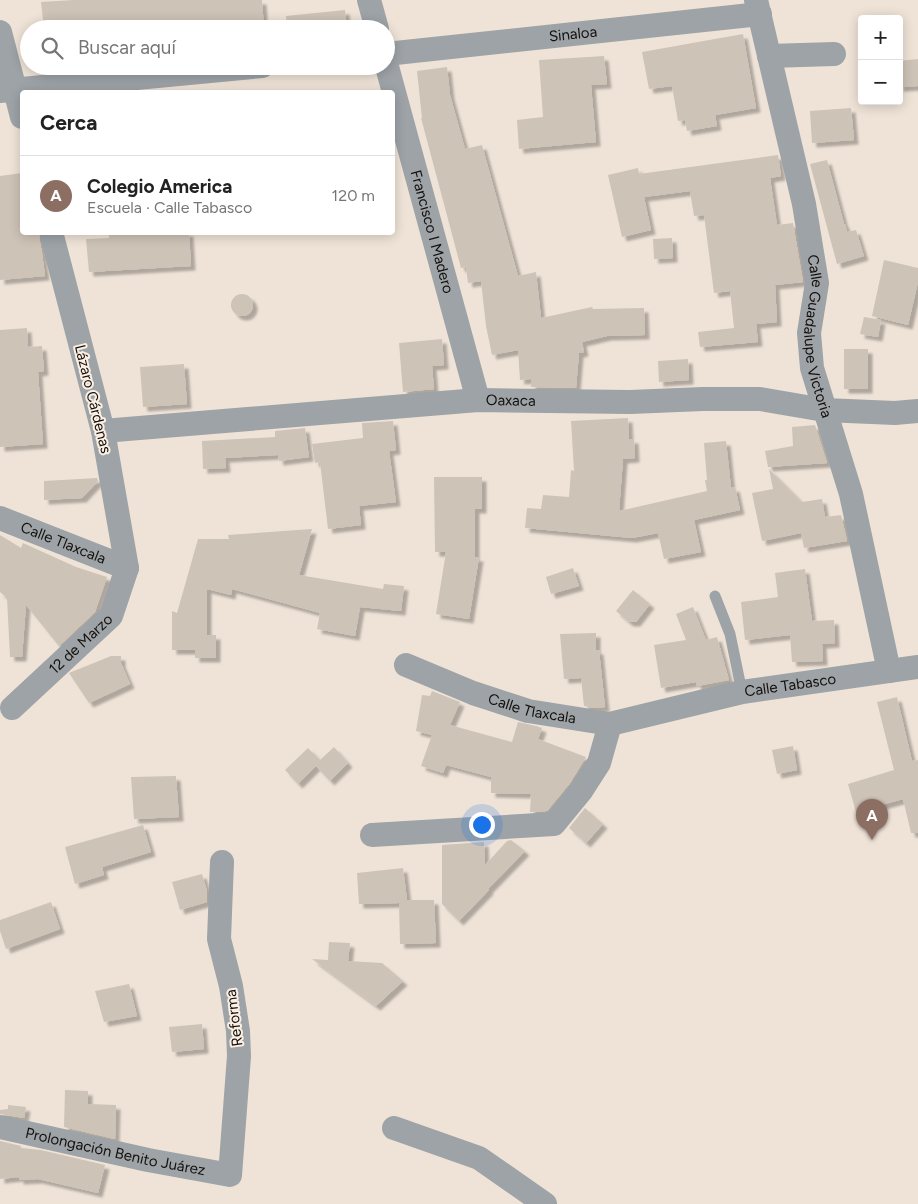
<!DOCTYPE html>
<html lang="es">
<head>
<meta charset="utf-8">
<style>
  body { margin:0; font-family:Figtree,sans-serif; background:#f2f2f2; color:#222 }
  .controls { position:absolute; right:15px; top:15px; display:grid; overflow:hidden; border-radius:5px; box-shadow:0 2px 12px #0003 }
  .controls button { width:45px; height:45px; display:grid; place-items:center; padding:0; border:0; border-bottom:1px solid #e0e0e0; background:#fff; color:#222; font:25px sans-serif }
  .you { position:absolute; left:481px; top:824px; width:18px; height:18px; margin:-12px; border:4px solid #fff; border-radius:50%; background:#1a73e8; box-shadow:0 0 0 8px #1a73e833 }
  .badge { display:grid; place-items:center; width:32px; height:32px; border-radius:50%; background:#2572a5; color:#fff; font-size:16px; font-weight:700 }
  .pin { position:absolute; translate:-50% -41px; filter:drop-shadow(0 1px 2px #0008) }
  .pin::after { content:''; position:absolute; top:26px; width:18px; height:15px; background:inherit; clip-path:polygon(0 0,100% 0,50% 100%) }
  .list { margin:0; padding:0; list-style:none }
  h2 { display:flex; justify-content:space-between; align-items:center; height:65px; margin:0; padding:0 20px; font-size:21px }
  h2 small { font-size:16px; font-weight:400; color:#767676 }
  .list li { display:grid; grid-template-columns:32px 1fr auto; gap:15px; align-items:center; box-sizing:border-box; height:80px; padding:0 20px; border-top:1px solid #e0e0e0 }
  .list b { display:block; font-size:19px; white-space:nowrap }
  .list p { margin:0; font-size:16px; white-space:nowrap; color:#767676 }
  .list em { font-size:16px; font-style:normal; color:#767676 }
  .icon { flex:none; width:28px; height:28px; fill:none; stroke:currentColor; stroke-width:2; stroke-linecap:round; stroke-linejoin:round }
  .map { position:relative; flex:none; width:918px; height:1204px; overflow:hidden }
  .search { position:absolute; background:#fff; box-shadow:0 2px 12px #0003; left:20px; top:20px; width:375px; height:55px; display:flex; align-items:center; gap:12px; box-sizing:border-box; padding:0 18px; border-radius:28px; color:#767676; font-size:19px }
  .panel { position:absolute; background:#fff; box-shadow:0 2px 12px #0003; left:20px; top:90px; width:375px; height:145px; border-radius:5px }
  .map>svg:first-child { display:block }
  .building { fill:#cec3b7; filter:url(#shadow) }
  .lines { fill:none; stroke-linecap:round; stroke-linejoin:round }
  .service { stroke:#9da3a7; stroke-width:11 }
  .minor { stroke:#9da3a7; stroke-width:24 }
  .labels { text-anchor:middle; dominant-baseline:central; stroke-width:4; stroke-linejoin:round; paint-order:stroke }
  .street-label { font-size:15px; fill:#14100c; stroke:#fcf0e4 }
</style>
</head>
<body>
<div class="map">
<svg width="918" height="1204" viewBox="0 0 918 1204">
  <defs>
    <filter id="shadow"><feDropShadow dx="4.5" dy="4.5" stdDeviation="1" flood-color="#0004"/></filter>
  </defs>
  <rect width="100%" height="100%" fill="#efe3d7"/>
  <g class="building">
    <polygon points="74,0 262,0 264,29 44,29 41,2"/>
    <polygon points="345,10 347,29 287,29 286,16"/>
    <polygon points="743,34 756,108 715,115 717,126 687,131 685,120 678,121 672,86 649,89 642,52"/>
    <polygon points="604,56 607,84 591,85 596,142 519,149 517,120 543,117 539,60"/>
    <polygon points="918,59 918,86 899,87 899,61"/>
    <polygon points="447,67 450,95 465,149 482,145 518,276 536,272 541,318 592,307 593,309 644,308 645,335 607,336 582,342 584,352 579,353 576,388 531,387 531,379 520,380 518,350 492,355 486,326 481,281 468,283 466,267 461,268 421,118 422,118 417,71"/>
    <polygon points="851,108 854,140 812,143 810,111"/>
    <polygon points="778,155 781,176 770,178 777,225 793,223 803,282 775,285 777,322 756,324 758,342 700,347 698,332 734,328 730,291 714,293 704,215 694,216 690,191 644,197 651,230 622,237 608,175 638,168 639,174"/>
    <polygon points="827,160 844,224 845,224 847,232 856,230 864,256 837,264 810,164"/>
    <polygon points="22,173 22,232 38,232 42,253 45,276 0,280 0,176"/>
    <polygon points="109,232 189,232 191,266 89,272 86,239 109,238"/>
    <polygon points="672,238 673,258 654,259 653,239"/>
    <polygon points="884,260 918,268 918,282 908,325 872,316"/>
    <circle cx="242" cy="305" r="11"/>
    <polygon points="864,317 881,320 878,337 860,334"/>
    <polygon points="27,328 28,347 42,346 44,371 38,372 43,444 0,447 0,330"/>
    <polygon points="442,339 444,365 432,366 434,389 403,392 399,343"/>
    <rect x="844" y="349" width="24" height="40"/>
    <polygon points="688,359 689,380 659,382 658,361"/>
    <polygon points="184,364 187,404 143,407 140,367"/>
    <polygon points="628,418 629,439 634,439 635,458 623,459 619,511 707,491 705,480 707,480 704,443 726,441 731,488 735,487 740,510 694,520 701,552 664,559 658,533 632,538 525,528 527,508 541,509 543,495 569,497 571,470 574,471 571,421"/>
    <polygon points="393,421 396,450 389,451 396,502 359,506 361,525 328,529 320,462 315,463 312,444 363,438 362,423"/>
    <polygon points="815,425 827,463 768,467 765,451 793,446 792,427"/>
    <polygon points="305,428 309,457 279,461 278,455 225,458 226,468 203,469 202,441 275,437 275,431"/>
    <polygon points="769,469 802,502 822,499 825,517 841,515 847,541 804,548 801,533 762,541 752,493 773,489"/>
    <polygon points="434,477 482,477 482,509 475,509 475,557 479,557 469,619 436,614 446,552 435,552"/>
    <polygon points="97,478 98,481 82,498 44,500 44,481"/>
    <polygon points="312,529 299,575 383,589 384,584 404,586 401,611 360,607 355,636 317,629 320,613 232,589 231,595 207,589 207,635 216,635 216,658 195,658 195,650 172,650 172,611 177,613 198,539 229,539 228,535"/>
    <polygon points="0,535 21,548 23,543 76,567 107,577 95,612 59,646 26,605 22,657 10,657 7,598 0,592"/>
    <polygon points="573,568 579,586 551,594 546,577"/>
    <polygon points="805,569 812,621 834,620 835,643 822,644 823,661 792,662 790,635 745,640 741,602 778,597 775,573"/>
    <polygon points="633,590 650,604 636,622 629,622 616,611"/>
    <polygon points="693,607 706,640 717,637 729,680 697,686 696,682 661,688 654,645 686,640 676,614"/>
    <polygon points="596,633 596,650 599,650 605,707 595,708 584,706 581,678 564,679 560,634"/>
    <polygon points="111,656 121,656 121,663 130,684 89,703 69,673"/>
    <polygon points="432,691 460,702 450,725 512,742 518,722 536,726 542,728 538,739 586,757 570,783 547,811 530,812 531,794 491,793 491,777 446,765 443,773 421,766 432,735 416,731 422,695 430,696"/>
    <polygon points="897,697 912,761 918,760 918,833 911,833 903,799 856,812 848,784 894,770 877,702"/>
    <polygon points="793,746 797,770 777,774 772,750"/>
    <polygon points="334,747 348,763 330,781 316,766 298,784 285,770 308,748 320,760"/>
    <polygon points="176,776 179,817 134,819 131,777"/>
    <polygon points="585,808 603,824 586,843 569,828"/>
    <polygon points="143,825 151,852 102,867 104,875 75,884 65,847"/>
    <polygon points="511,840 525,851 488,889 489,890 459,921 442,904 442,845 484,842 485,865 507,841"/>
    <polygon points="403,868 407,900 434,900 436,943 400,944 399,903 359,904 357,873"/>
    <polygon points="202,874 207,891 207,902 180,910 172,882"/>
    <polygon points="51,902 60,929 6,949 0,931 0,920"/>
    <polygon points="329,942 350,943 348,961 382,963 403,981 376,1006 312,959 328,960"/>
    <polygon points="129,984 137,1016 104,1022 95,991"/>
    <polygon points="202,1024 204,1049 172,1052 169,1027"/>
    <polygon points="65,1090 88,1091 88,1104 116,1105 115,1139 64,1127"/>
    <polygon points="8,1105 26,1107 24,1118 0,1114 0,1110 8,1109"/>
    <polygon points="0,1141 21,1146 21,1148 41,1150 105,1165 98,1193 38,1179 19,1180 19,1177 0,1179"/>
  </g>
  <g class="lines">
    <polyline class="service" points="715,596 730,634 742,692"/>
    <g class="minor">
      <polyline points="369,0 377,29"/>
      <path id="s1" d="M756,0l48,204 13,79 -8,50 3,35 39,126 38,177"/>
      <polyline points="0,32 22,117"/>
      <path id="s2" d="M386,54l374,-40"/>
      <polyline points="769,56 834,54"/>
      <path id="s3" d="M386,63l92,337"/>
      <polyline points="0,91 262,66"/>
      <path id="s4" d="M103,431l375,-31 152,2 73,-3h57l64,11 71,3 23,-2"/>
      <path id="s5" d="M0,518l127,50"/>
      <path id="s6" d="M406,665l67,28 55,18 82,13 132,-32 176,-25"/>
      <path id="s7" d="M12,708l99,-92 16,-48 -24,-137 -52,-199"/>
      <polyline points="372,835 554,824 581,791 599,763 610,724"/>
      <path id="s8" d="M0,1127l148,33 82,15 9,-119 -1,-25 -7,-45 -12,-47 3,-77"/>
      <polyline points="394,1128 479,1158 545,1204"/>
    </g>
  </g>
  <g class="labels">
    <g class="street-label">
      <text stroke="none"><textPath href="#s2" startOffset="188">Sinaloa</textPath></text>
      <text stroke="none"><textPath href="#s3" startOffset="175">Francisco I Madero</textPath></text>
      <text stroke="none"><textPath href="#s1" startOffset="344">Calle Guadalupe Victoria</textPath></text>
      <text transform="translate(93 399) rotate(76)">Lázaro Cárdenas</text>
      <text stroke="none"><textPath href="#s4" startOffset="409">Oaxaca</textPath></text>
      <text stroke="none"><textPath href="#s5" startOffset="68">Calle Tlaxcala</textPath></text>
      <text stroke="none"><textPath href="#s7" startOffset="94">12 de Marzo</textPath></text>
      <text stroke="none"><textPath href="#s6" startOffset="398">Calle Tabasco</textPath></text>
      <text stroke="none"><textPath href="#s6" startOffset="134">Calle Tlaxcala</textPath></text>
      <text transform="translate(234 1018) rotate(-97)">Reforma</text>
      <text stroke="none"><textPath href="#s8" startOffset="118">Prolongación Benito Juárez</textPath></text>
    </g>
  </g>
</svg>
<div class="controls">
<button>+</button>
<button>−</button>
</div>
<div class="you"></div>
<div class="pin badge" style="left:872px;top:840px;background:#8d6e63">A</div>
<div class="search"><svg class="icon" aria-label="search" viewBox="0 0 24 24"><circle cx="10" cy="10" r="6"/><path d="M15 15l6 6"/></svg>Buscar aquí</div>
<section class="panel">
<h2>Cerca<small></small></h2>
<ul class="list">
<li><span class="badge" style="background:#8d6e63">A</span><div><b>Colegio America</b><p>Escuela · Calle Tabasco</p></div><em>120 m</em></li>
</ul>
</section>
</div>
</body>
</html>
